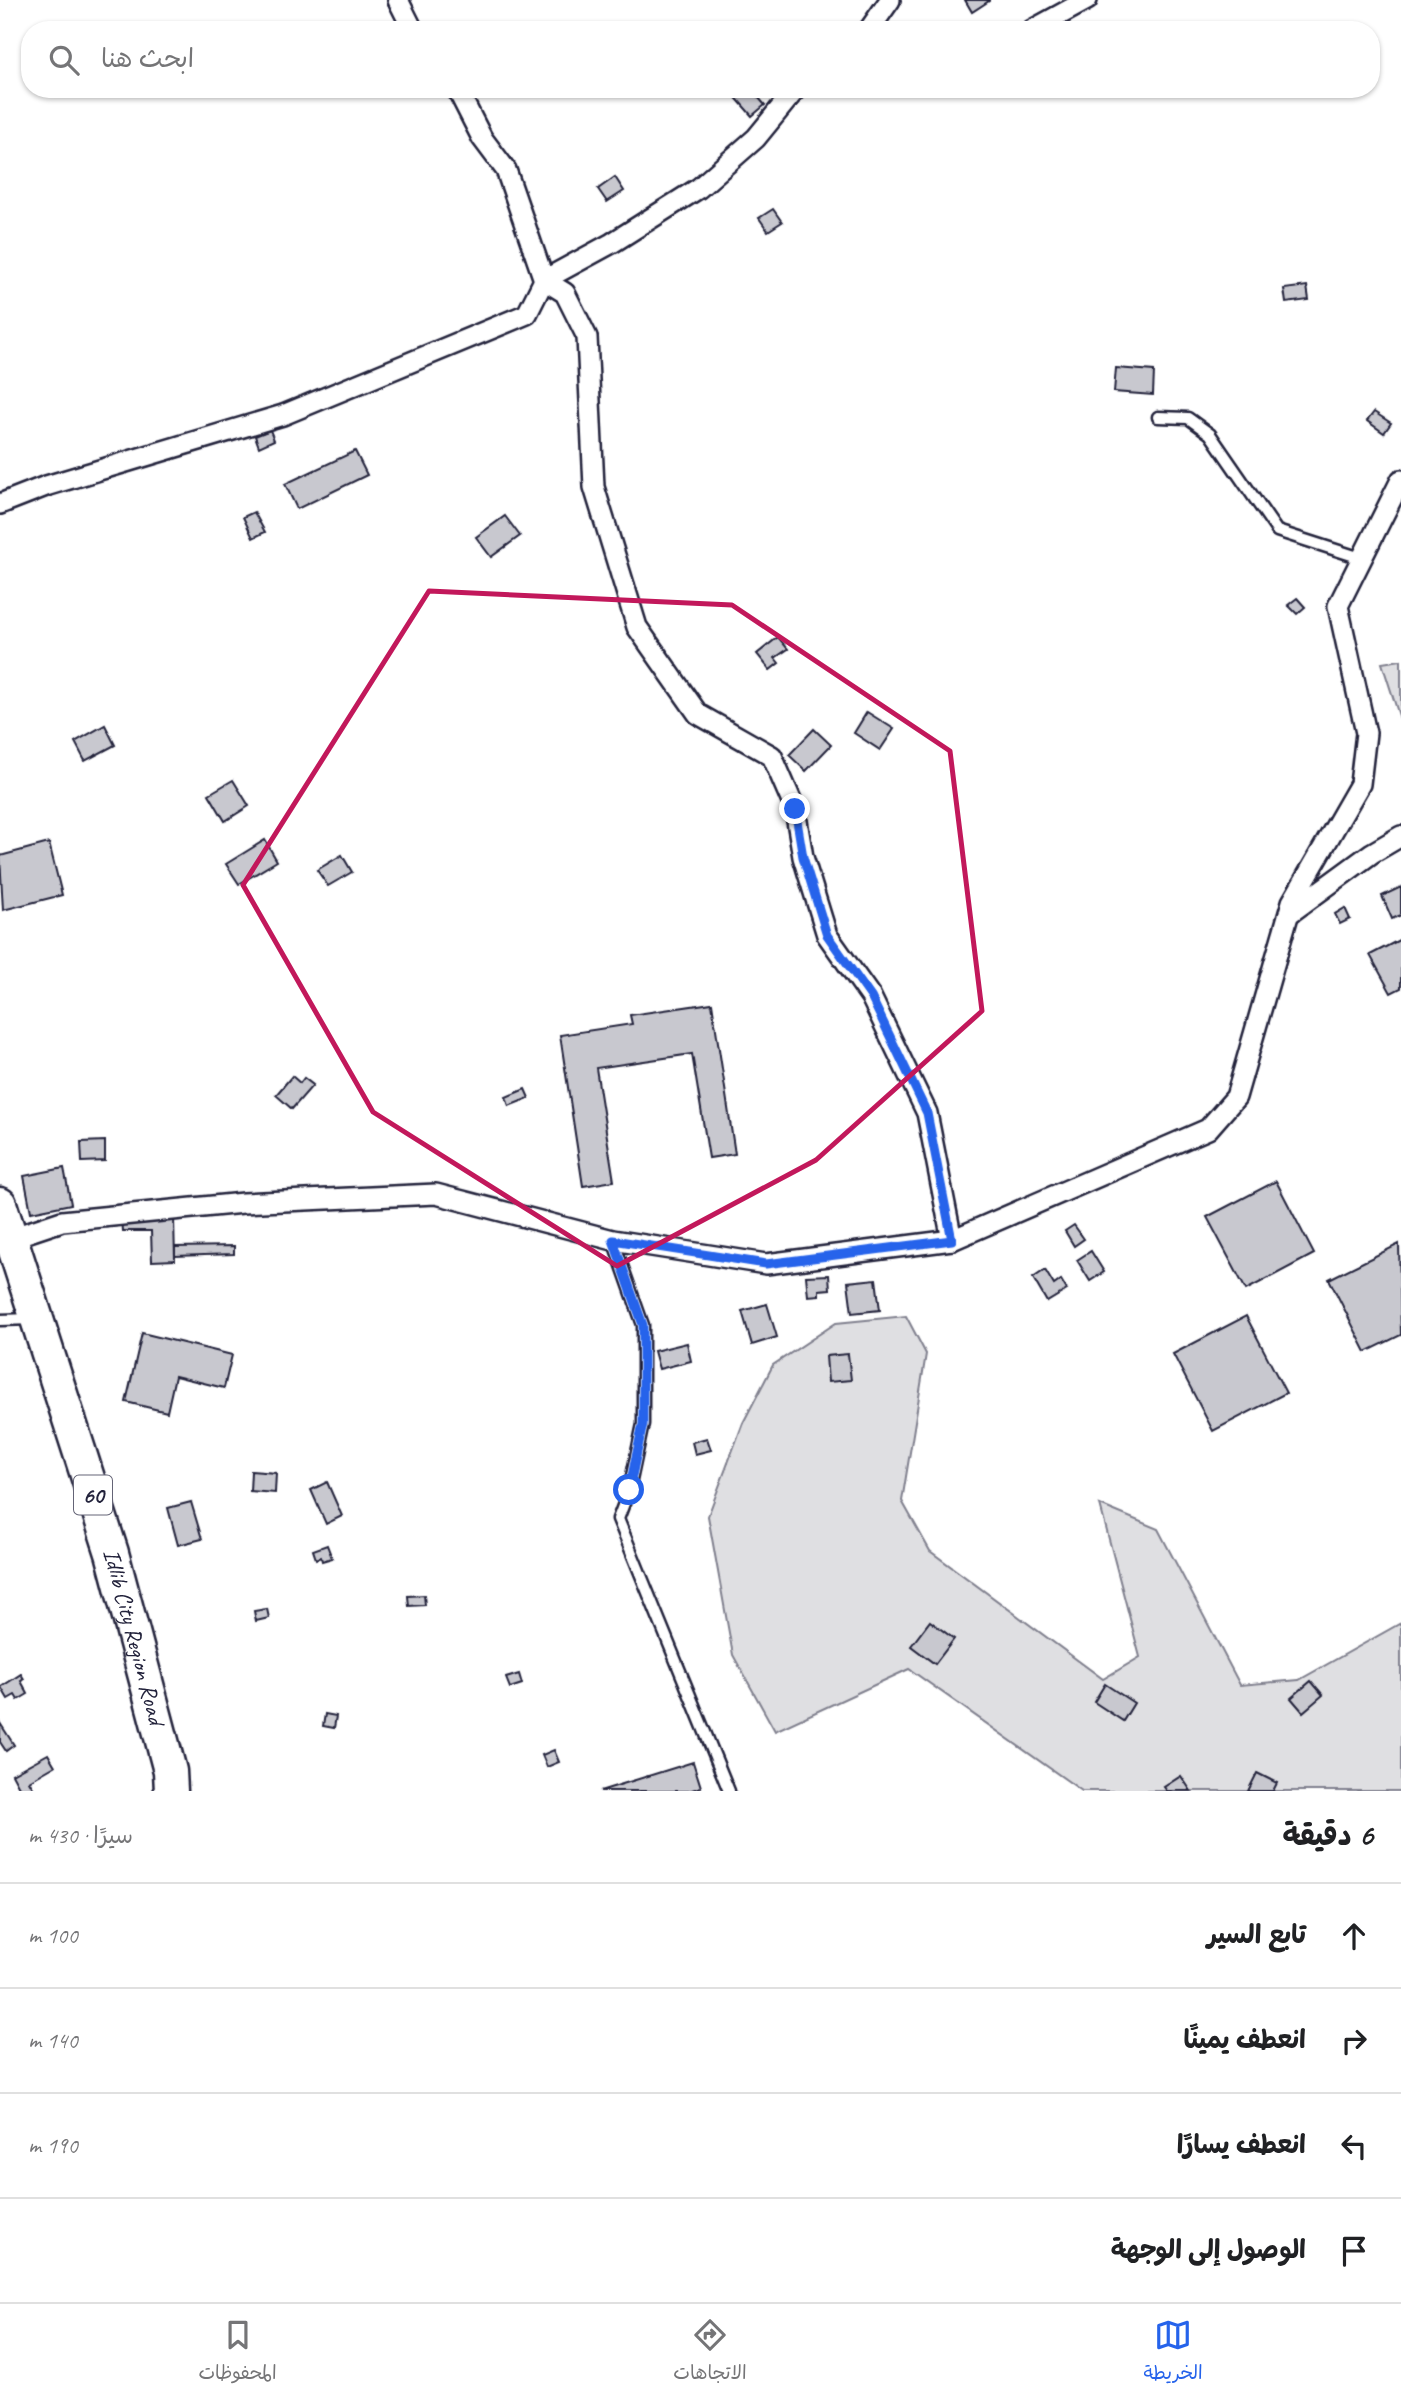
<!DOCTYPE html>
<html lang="ar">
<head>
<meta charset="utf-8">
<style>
  body { margin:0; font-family:Caveat,"Playpen Sans Arabic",sans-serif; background:#f6f6f6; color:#202124; direction:rtl }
  .stop { position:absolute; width:21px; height:21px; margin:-16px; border:5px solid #2563eb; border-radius:50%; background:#fff }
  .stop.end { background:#2563eb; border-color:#fff; box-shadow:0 2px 7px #0008 }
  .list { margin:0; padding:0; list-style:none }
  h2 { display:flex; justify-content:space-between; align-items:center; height:91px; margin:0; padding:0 28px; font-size:30px }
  h2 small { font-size:23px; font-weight:400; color:#757577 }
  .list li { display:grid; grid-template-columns:46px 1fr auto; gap:21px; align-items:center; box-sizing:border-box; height:105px; padding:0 28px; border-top:2px solid #e0e0e0 }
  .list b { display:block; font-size:26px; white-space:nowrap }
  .list em { font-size:23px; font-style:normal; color:#757577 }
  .icon { flex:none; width:38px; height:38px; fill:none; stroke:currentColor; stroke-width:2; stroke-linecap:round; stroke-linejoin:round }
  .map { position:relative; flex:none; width:1401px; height:1791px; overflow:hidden; direction:ltr }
  .search { position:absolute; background:#fff; box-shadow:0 2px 5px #0004; left:21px; right:21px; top:21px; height:77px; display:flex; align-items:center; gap:18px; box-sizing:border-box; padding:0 24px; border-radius:28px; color:#757577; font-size:26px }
  .sheet { height:511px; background:#fff }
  nav { display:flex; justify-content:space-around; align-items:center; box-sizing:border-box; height:98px; border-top:2px solid #e0e0e0; background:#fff; font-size:19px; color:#757577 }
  nav a { display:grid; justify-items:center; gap:4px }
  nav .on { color:#2563eb }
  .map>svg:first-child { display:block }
  .green { fill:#dfdfe2; stroke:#80808e; stroke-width:2 }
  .building { fill:#c8c8cf; stroke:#22223b; stroke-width:2 }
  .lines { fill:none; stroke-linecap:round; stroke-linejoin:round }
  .service-casing { stroke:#22223b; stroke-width:15 }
  .minor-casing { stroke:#22223b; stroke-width:24 }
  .primary-casing { stroke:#22223b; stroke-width:37 }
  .service { stroke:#fff; stroke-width:10 }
  .minor { stroke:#fff; stroke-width:19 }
  .primary { stroke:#fff; stroke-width:32 }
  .route { stroke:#2563eb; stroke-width:9 }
  .marked { fill:none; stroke:#c2185b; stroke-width:5; stroke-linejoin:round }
  .labels { text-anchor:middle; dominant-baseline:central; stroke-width:7; stroke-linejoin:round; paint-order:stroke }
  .shield { fill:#fff; stroke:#646476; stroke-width:2 }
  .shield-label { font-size:23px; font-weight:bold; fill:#22223b }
  .street-label { font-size:24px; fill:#22223b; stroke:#fff }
</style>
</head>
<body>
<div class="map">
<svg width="1401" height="1791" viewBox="0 0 1401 1791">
  <rect width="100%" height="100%" fill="#fff"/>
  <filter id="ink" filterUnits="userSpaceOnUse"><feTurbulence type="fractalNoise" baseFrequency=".0143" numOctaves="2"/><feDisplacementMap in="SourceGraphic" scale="14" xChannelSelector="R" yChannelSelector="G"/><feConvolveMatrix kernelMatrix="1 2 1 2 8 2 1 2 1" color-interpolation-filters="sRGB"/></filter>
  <g filter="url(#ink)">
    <g class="green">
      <polygon points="1401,660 1401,722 1382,663"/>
      <polygon points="906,1316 926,1354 902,1501 930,1551 1103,1679 1140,1657 1100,1505 1158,1529 1240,1685 1299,1680 1401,1623 1401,1791 1082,1791 909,1669 775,1731 733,1655 708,1516 743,1423 773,1365 836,1323"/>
    </g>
    <g class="building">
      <polygon points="965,0 989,0 989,1 972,12"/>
      <polygon points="736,89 751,89 765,105 752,116 732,93"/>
      <polygon points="615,177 624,191 607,202 598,189"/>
      <polygon points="773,209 782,222 768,231 759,218"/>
      <polygon points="1307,286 1309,300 1286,303 1284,289"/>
      <polygon points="1116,368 1154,371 1153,395 1114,392"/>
      <polygon points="1374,412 1391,423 1384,433 1367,421"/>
      <polygon points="270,430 274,440 259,447 255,436"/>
      <polygon points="355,451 367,475 297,509 285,484"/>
      <polygon points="254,512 265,532 253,538 243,517"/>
      <polygon points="505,516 520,536 491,557 476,537"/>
      <polygon points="1297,598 1305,607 1297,614 1288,605"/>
      <polygon points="778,637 788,649 775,658 779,663 770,670 757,654"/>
      <polygon points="867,712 894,729 880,750 854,733"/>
      <polygon points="105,725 115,745 85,761 75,742"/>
      <polygon points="814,729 831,745 806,771 789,755"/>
      <polygon points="233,780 249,806 225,821 209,794"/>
      <polygon points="265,840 277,861 239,884 226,864"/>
      <polygon points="49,843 62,895 3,910 0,856"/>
      <polygon points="342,855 352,872 328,886 317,870"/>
      <polygon points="1401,887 1401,915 1392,919 1382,896"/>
      <polygon points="1345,908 1350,919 1340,924 1335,914"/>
      <polygon points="1401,939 1401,988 1391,993 1370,955"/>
      <polygon points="712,1003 735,1154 709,1158 692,1054 596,1068 614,1181 583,1186 560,1035 632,1024 630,1015"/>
      <polygon points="292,1076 300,1083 304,1078 313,1085 292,1109 276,1095"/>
      <polygon points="525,1089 529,1098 509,1106 506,1097"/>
      <polygon points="105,1141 105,1161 82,1162 81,1142"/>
      <polygon points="64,1168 71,1204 31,1212 24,1176"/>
      <polygon points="1276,1181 1314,1254 1246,1290 1207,1217"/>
      <polygon points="174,1217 175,1260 152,1261 151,1231 123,1231 122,1218"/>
      <polygon points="1074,1225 1084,1239 1074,1246 1065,1231"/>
      <polygon points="1399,1244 1401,1335 1366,1352 1329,1279"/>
      <polygon points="234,1246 234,1254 175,1256 175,1247"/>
      <polygon points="1091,1251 1104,1272 1090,1281 1077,1260"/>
      <polygon points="1045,1270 1054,1285 1061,1280 1067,1290 1047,1302 1033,1278"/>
      <polygon points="829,1275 830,1289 819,1290 819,1295 808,1296 806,1276"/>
      <polygon points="876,1279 880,1310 852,1313 848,1282"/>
      <polygon points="767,1304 777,1337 752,1345 742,1311"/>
      <polygon points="1246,1316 1286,1393 1213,1431 1173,1354"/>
      <polygon points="142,1333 232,1355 224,1388 175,1376 167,1412 126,1402"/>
      <polygon points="687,1343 691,1361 659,1369 654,1351"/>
      <polygon points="848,1354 851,1380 828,1382 826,1356"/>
      <polygon points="707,1438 711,1450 695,1454 692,1442"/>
      <polygon points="251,1471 276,1473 275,1493 250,1491"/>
      <polygon points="327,1482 342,1516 326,1524 311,1490"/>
      <polygon points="191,1502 202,1539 178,1545 168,1508"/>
      <polygon points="327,1545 332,1558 322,1561 321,1557 316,1559 313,1550"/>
      <polygon points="424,1595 425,1605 409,1606 408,1596"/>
      <polygon points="267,1609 269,1618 256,1621 254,1611"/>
      <polygon points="930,1621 954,1639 935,1664 911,1646"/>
      <polygon points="21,1674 24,1679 21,1681 28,1694 18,1700 15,1695 8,1699 1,1687"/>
      <polygon points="519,1674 522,1684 510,1688 506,1678"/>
      <polygon points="1311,1681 1323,1695 1303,1712 1291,1698"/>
      <polygon points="1105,1684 1134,1703 1123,1721 1094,1702"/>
      <polygon points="325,1714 336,1716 334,1728 323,1726"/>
      <polygon points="0,1723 14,1745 6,1751 0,1742"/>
      <polygon points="554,1750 559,1762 547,1767 542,1755"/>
      <polygon points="48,1754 55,1766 29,1781 35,1791 21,1791 12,1774"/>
      <polygon points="693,1762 701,1787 689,1791 600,1791"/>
      <polygon points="1257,1773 1277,1783 1273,1791 1248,1791"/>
      <polygon points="1181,1776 1191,1791 1167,1791 1164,1787"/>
    </g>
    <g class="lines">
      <g class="service-casing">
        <g id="service">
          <polyline points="1158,417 1188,418 1210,434 1277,531 1361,558"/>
          <polyline points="613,1240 643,1325 643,1424 629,1490 618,1519 729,1791"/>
          <polyline points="0,1320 33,1319"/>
        </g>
      </g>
      <g class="minor-casing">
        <g id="minor">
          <polyline points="398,0 413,30"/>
          <polyline points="869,30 890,0"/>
          <polyline points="1032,30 1087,0"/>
          <polyline points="457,89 482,138 506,170 544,280 565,293 587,337 594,487 637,627 698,714 772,756 795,809 803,857 827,935 871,997 927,1113 952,1240"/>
          <polyline points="0,504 46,486 283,415 527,314 544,280 612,243 699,188 756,138 796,89"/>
          <polyline points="1290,913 1372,853 1401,836"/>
          <polyline points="11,1238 62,1221 243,1203 436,1194 613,1240 766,1264 952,1240 1208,1129 1236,1097 1292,902 1360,784 1366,733 1338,606 1401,480"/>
        </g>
      </g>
      <g class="primary-casing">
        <g id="primary">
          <path id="s1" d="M0,1204l112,349 58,218 1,20"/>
        </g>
      </g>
      <use href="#service" class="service"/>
      <use href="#minor" class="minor"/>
      <use href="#primary" class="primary"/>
    </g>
  </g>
  <g class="lines" filter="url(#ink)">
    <polyline class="route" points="629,1490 643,1424 643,1325 613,1240 766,1264 952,1240 927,1113 871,997 827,935 803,857 795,809"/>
  </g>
  <path class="marked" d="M429,591l303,14 218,146 32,260 -166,149 -199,106 -244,-154 -130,-227z"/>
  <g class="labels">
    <rect class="shield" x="74" y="1475.5" width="38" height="39" rx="5"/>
    <g class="shield-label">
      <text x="93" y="1495">60</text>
    </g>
    <g class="street-label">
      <text stroke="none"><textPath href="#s1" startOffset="453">Idlib City Region Road</textPath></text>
    </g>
  </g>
</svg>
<div class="stop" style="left:629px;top:1490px"></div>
<div class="stop end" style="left:795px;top:809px"></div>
<div class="search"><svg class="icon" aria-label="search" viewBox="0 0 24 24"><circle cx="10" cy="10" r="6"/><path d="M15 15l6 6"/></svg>ابحث هنا</div>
</div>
<section class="sheet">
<h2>6 دقيقة<small>سيرًا · 430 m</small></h2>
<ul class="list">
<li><svg class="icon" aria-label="ahead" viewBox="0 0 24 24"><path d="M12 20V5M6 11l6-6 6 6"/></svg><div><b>تابع السير</b></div><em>100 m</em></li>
<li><svg class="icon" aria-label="right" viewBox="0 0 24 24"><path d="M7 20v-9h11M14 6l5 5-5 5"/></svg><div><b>انعطف يمينًا</b></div><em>140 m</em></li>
<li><svg class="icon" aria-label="left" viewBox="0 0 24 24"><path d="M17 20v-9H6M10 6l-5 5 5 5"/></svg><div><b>انعطف يسارًا</b></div><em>190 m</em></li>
<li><svg class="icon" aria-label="arrive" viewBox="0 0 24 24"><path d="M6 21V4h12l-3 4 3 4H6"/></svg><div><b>الوصول إلى الوجهة</b></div></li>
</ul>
</section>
<nav>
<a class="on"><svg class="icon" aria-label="map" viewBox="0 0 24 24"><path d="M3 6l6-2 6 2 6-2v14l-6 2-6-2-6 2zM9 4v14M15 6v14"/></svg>الخريطة</a>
<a><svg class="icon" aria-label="directions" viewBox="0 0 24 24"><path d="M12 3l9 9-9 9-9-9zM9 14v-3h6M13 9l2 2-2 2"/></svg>الاتجاهات</a>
<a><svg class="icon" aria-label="saved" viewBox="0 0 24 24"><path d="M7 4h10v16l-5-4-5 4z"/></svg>المحفوظات</a>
</nav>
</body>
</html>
